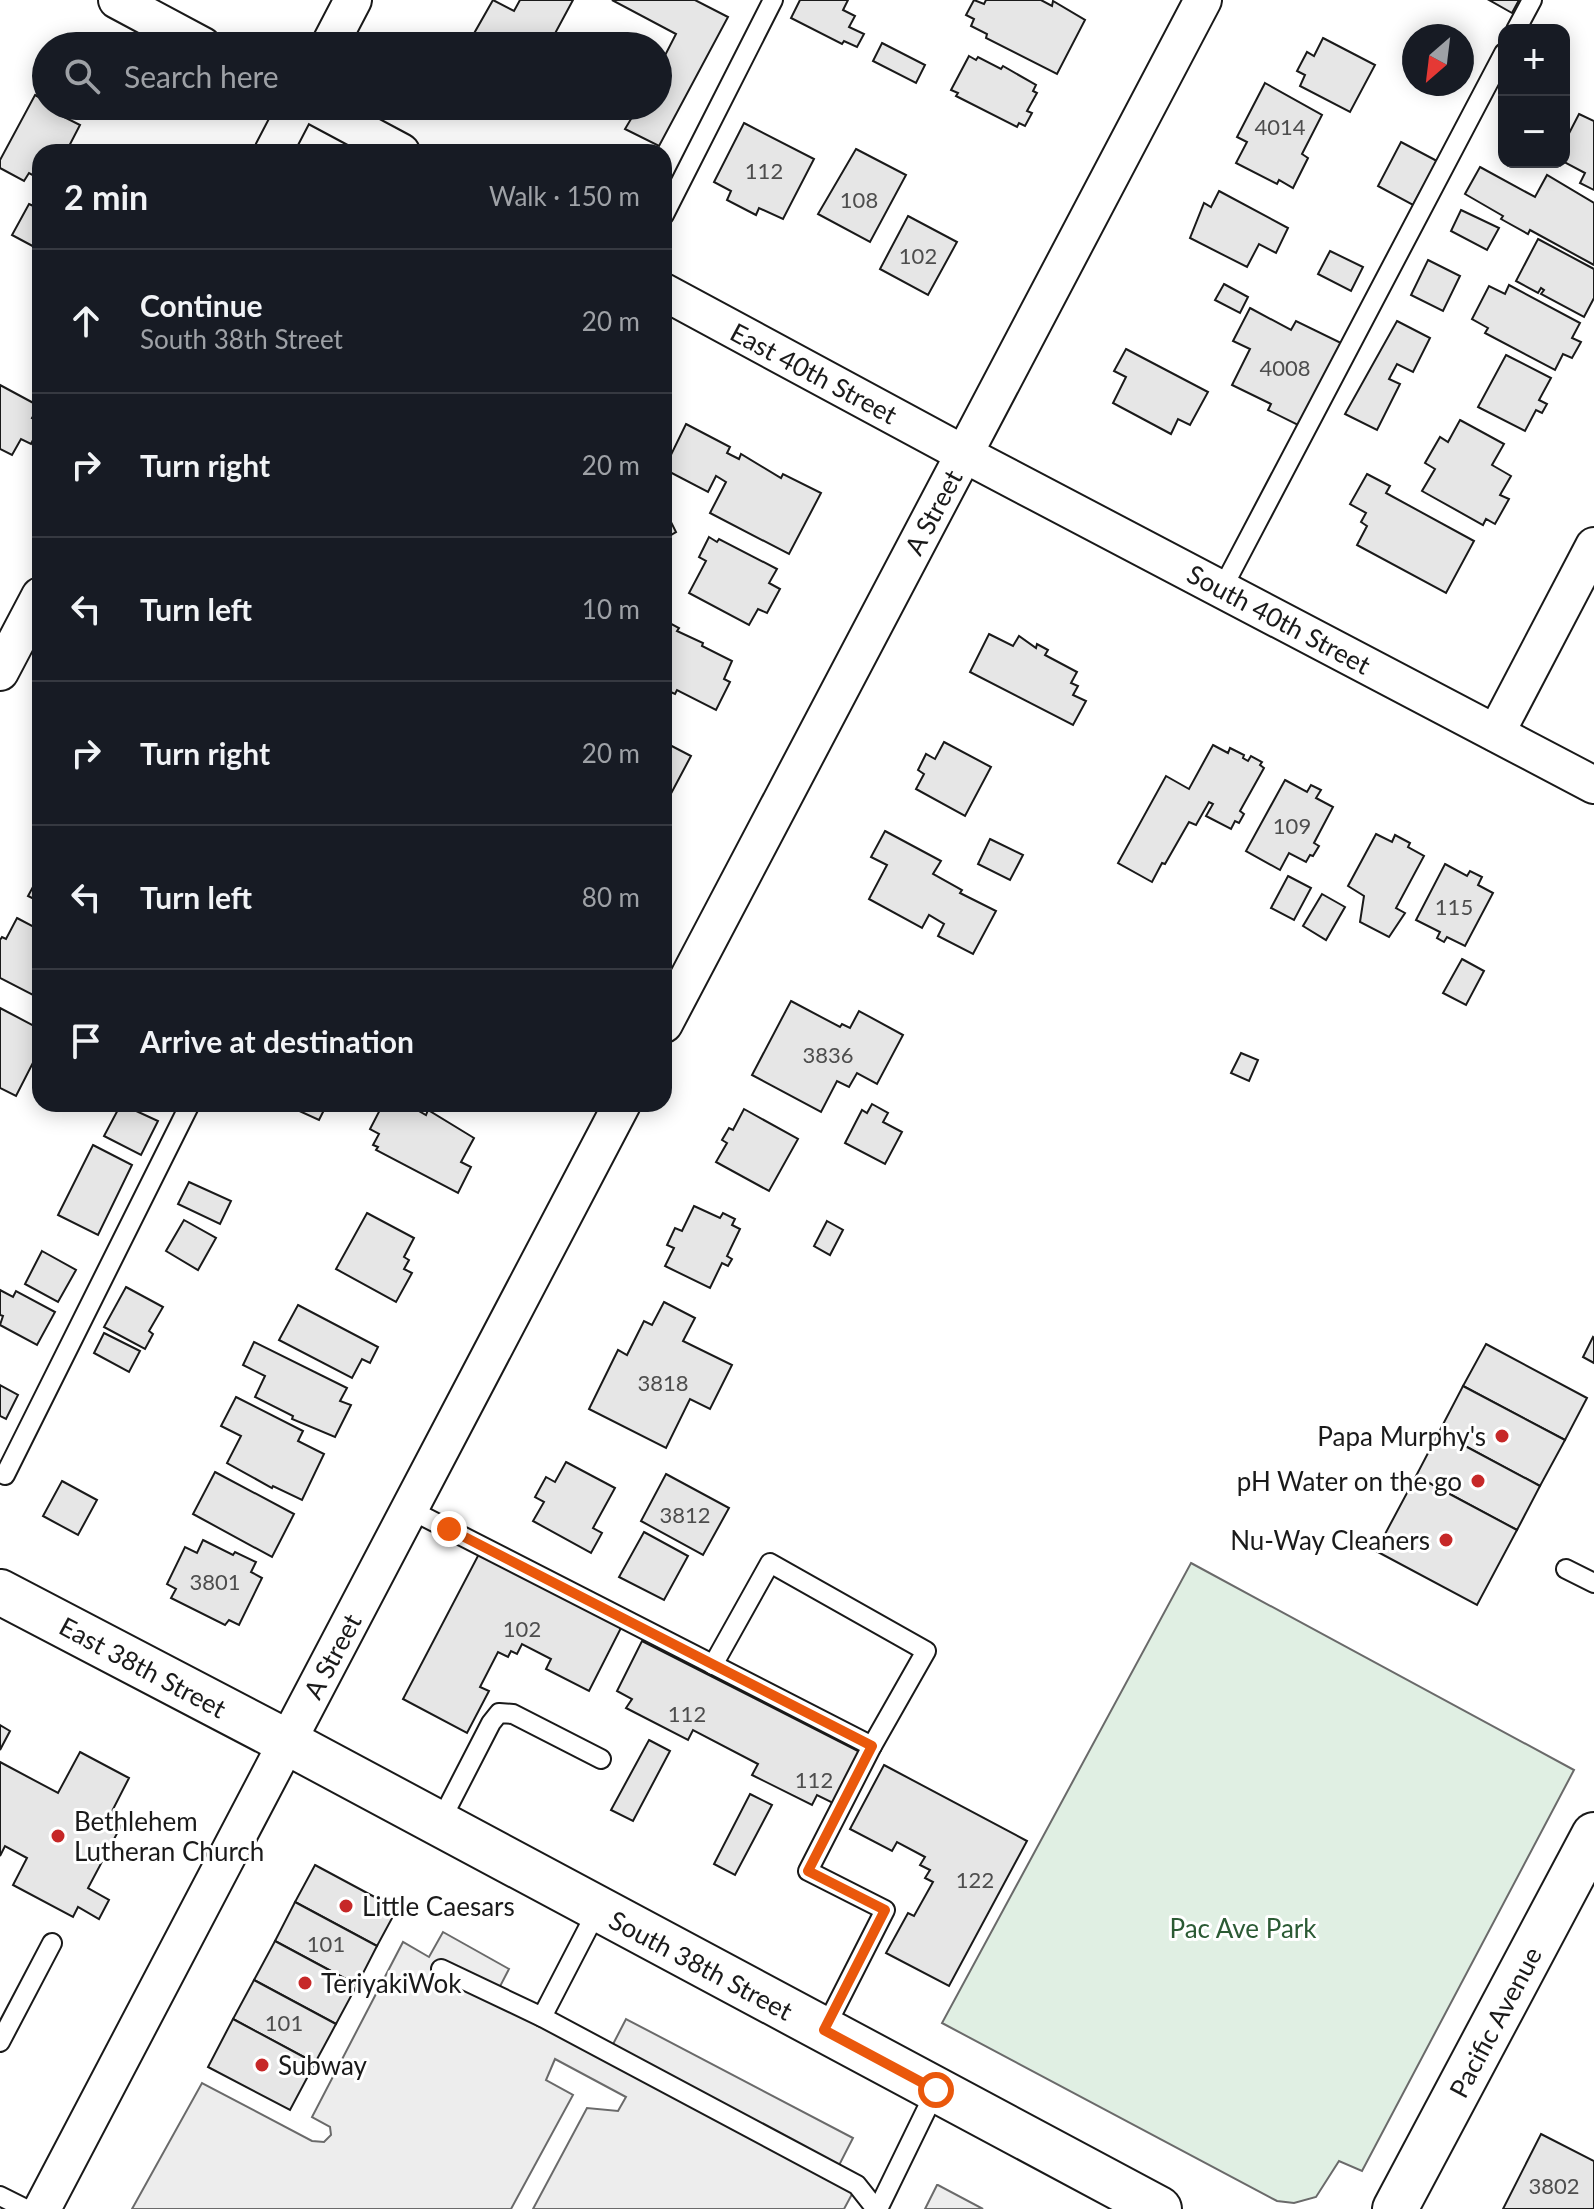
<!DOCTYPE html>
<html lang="en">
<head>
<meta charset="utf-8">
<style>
  body { margin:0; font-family:Lato,sans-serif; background:#242831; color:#f1f3f6 }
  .controls { position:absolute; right:24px; top:24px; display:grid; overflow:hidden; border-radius:16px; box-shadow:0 4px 20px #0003 }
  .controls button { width:72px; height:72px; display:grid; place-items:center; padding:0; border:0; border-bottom:2px solid #363941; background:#171b24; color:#f1f3f6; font:40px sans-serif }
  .compass { position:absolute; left:1402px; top:24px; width:72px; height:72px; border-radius:50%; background:#171b24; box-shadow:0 4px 20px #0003; rotate:208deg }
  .stop { position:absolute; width:24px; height:24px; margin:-18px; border:6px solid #ea580c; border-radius:50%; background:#fff }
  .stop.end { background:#ea580c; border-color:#fff; box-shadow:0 2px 8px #0008 }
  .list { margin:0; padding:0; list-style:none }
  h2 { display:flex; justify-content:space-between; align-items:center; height:104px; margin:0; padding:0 32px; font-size:34px }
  h2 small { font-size:26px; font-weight:400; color:#9ea1a6 }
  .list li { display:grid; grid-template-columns:52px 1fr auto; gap:24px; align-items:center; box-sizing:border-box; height:144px; padding:0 32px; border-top:2px solid #363941 }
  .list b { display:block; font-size:30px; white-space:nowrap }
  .list p { margin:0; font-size:26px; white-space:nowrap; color:#9ea1a6 }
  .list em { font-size:26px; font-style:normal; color:#9ea1a6 }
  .icon { flex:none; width:44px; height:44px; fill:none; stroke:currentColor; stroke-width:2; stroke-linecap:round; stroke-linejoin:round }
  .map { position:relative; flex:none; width:1594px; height:2209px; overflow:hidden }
  .search { position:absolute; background:#171b24; box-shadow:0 4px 20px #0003; left:32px; top:32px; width:640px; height:88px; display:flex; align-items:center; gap:20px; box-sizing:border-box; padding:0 28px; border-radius:44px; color:#9ea1a6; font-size:30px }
  .panel { position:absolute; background:#171b24; box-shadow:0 4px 20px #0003; left:32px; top:144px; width:640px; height:968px; border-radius:24px }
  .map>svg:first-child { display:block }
  .green { fill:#e0efe3; stroke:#6a6a6a; stroke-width:2 }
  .parking { fill:#ededed; stroke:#6a6a6a; stroke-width:2 }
  .building { fill:#e6e6e6; stroke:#1a1a1a; stroke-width:2 }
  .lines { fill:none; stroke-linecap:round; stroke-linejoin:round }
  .lane-casing { stroke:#1a1a1a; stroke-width:22 }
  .street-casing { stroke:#1a1a1a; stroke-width:40 }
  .primary-casing { stroke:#1a1a1a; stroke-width:48 }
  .lane { stroke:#fff; stroke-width:18 }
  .street { stroke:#fff; stroke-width:36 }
  .primary { stroke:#fff; stroke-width:44 }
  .route { stroke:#ea580c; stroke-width:10 }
  .poi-dot { fill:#c62828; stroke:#fff; stroke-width:3 }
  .labels { text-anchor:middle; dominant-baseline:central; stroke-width:6; stroke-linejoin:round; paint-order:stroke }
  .number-label { font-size:22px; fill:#4d4d4d }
  .street-label { font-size:26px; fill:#1a1a1a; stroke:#fff }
  .poi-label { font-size:26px; fill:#1a1a1a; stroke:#fff; text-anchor:start }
  .park-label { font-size:26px; fill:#2b5a34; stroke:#fff }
</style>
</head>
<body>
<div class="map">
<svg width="1594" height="2209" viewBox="0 0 1594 2209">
  <rect width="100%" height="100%" fill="#fff"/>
  <polygon class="green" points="1191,1563 1574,1770 1362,2171 1339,2161 1316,2197 1294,2203 1277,2201 942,2023"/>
  <g class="parking">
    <polygon points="443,1932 509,1969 496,1994 609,2052 626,2019 853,2138 835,2173 857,2185 844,2209 533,2209 587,2108 618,2111 626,2097 555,2059 546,2080 573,2095 511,2209 132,2209 202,2083 312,2141 324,2142 331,2135 330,2127 312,2117 403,1942 429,1957"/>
    <polygon points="937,2185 938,2185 983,2209 925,2209"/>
  </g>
  <g class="building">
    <polygon points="493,0 514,11 520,0 573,0 552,39 558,42 556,46 487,46 472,37"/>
    <polygon points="612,0 695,0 728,17 659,146 625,129 631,119 606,106 658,106 658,69 676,34"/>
    <polygon points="800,0 848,0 843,10 855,16 849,27 864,34 857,47 844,41 842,44 791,18"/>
    <polygon points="974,0 984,4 986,0 1041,0 1052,6 1053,1 1085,20 1057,74 986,38 987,34 971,26 974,19 966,15"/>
    <polygon points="1489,0 1519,0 1512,13"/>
    <polygon points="1323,38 1375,65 1350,112 1300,86 1305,75 1297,71 1307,52 1314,56"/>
    <polygon points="882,43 925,65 916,83 873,61"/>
    <polygon points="969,56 976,60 978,57 1001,69 1003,66 1036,85 1033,91 1037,93 1027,111 1032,113 1025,126 1019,123 1017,127 956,96 958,93 951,90"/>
    <polygon points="1265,83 1322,115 1302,154 1308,158 1293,188 1279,180 1277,184 1236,163 1247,142 1237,137"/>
    <polygon points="35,95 46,101 46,106 55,106 62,110 60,115 80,125 66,152 40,152 40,179 29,173 24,181 0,168 0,160"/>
    <polygon points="1579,114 1594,121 1594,190 1580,183 1585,173 1564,162 1564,143"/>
    <polygon points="744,123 814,159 783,219 759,208 756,215 727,200 731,191 714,182"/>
    <polygon points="1401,142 1437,161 1413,205 1378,186"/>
    <polygon points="856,149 906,175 870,242 818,214"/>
    <polygon points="1480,167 1535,197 1547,175 1594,203 1594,265 1530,230 1528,234 1501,219 1503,216 1465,194"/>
    <polygon points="1219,191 1288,228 1276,253 1259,244 1247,267 1190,238 1204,203 1211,207"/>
    <polygon points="29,204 40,209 40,250 12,235"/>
    <polygon points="1461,210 1499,228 1487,250 1451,231"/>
    <polygon points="908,216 957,242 928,295 880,269"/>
    <polygon points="1538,239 1594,269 1594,298 1584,317 1541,294 1544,290 1541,288 1538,293 1516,281"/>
    <polygon points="1330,251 1363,267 1351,291 1318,274"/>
    <polygon points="1428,260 1460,276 1443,311 1411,295"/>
    <polygon points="1224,284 1248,297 1240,313 1215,300"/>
    <polygon points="1509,285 1580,323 1572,338 1581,342 1572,358 1563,354 1555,370 1485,333 1488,328 1472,319 1489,286 1505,294"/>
    <polygon points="1250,308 1291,330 1296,321 1341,343 1300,426 1268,410 1271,404 1232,385 1250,349 1233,341"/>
    <polygon points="1397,321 1430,338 1413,372 1397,364 1389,379 1400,384 1377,430 1345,414"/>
    <polygon points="1126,349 1208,392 1190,425 1178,419 1171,434 1113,403 1126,377 1114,371"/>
    <polygon points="1506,355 1551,378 1539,400 1547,404 1542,413 1536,410 1525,431 1478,407"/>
    <polygon points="0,385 39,406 32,418 40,422 40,426 31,444 21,439 12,455 0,449"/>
    <polygon points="1460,420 1504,444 1492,465 1511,476 1500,495 1509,499 1495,524 1486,519 1483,525 1422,491 1435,469 1425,463 1440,437 1448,442"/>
    <polygon points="686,424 730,447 727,453 739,459 741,454 781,478 783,474 821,493 789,554 710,513 726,482 716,476 708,492 664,469"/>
    <polygon points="1367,474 1390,486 1386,493 1474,541 1446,593 1357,545 1367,526 1361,522 1366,513 1350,504"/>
    <polygon points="664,508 676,532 664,539"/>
    <polygon points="709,537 717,542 719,539 777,569 769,583 780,589 767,613 758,609 749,625 689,593 706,561 699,557"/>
    <polygon points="664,620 679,628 677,631 703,643 702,646 732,661 724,679 730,682 716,710 677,690 675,694 664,689"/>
    <polygon points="989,634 1013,646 1019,636 1036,648 1037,644 1048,650 1045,655 1077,672 1071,683 1078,686 1073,695 1086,701 1073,725 970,672"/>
    <polygon points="664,742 691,756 666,803 664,802"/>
    <polygon points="944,742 991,767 965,816 916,789 924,774 918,770 926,754 935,759"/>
    <polygon points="1213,745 1228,753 1230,748 1244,755 1243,758 1248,761 1251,756 1262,762 1260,765 1264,768 1240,811 1244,814 1239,823 1235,821 1231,829 1206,816 1213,804 1209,802 1196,825 1189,822 1165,864 1162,863 1152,882 1118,863 1166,776 1189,789"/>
    <polygon points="1285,780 1307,792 1311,785 1321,790 1316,798 1333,807 1314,843 1319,846 1313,856 1310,855 1306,862 1289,853 1280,870 1246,851"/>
    <polygon points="885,831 941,861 933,874 962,890 960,893 996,911 973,954 938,936 944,924 929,915 922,928 869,899 887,865 871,857"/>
    <polygon points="1376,834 1392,842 1395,835 1410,843 1408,847 1424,856 1396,908 1405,913 1389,937 1360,922 1364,896 1348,886"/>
    <polygon points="990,839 1023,855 1010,880 978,864"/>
    <polygon points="1445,864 1467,876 1470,871 1482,877 1478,885 1493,893 1465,946 1447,937 1444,942 1437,938 1440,932 1416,920"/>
    <polygon points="40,874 40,902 28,896"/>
    <polygon points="1288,876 1311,888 1294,920 1271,908"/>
    <polygon points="1322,894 1345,907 1326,940 1303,926"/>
    <polygon points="17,918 40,930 40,982 33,995 0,978 0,940 2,937 6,939"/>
    <polygon points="1462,959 1484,971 1466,1005 1443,993"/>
    <polygon points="791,1001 840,1027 842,1024 850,1028 859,1011 903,1035 877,1084 857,1073 849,1087 837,1081 821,1112 752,1075"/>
    <polygon points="0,1008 40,1029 40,1049 16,1096 0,1088"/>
    <polygon points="1241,1053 1258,1060 1249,1081 1231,1073"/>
    <polygon points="121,1104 158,1121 141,1155 104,1136"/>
    <polygon points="284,1104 327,1104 319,1120"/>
    <polygon points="383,1104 413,1104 412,1107 426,1115 428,1110 474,1138 461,1162 471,1167 458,1193 376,1150 378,1147 373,1145 379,1134 370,1129"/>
    <polygon points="872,1104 888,1113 883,1122 902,1132 885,1164 845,1143 862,1110 867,1113"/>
    <polygon points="744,1109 798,1139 769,1191 716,1162 727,1143 722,1140 729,1128 733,1130"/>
    <polygon points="93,1145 132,1165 98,1235 58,1215"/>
    <polygon points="189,1182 231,1201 220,1224 178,1204"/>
    <polygon points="694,1206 720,1218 723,1213 735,1219 732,1225 740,1229 727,1256 732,1259 728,1266 722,1263 710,1288 665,1266 674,1248 667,1245 675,1228 682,1231"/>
    <polygon points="367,1213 414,1238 404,1257 409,1260 404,1269 412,1273 396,1302 336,1269"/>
    <polygon points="184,1220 216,1238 198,1270 166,1251"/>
    <polygon points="827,1221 843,1230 830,1255 814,1246"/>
    <polygon points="42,1251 76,1270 58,1302 25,1284"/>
    <polygon points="126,1287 163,1307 149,1331 153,1334 145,1349 104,1327"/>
    <polygon points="0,1290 13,1297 16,1291 55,1312 37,1345 0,1325 3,1316 0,1315"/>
    <polygon points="664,1302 695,1318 683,1341 732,1365 710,1409 690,1399 666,1448 589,1409 618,1350 627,1355 644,1321 652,1325"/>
    <polygon points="298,1305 378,1347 370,1363 362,1359 352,1378 279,1340"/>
    <polygon points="104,1333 140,1351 129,1372 94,1353"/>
    <polygon points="1593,1337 1594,1338 1594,1363 1583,1357"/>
    <polygon points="254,1342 347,1388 340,1401 351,1405 335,1437 292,1419 293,1416 255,1397 265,1376 243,1365"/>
    <polygon points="1486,1344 1587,1398 1565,1440 1463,1386"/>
    <polygon points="0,1385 18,1395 6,1419 0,1416"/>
    <polygon points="1463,1386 1565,1440 1540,1486 1439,1432"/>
    <polygon points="236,1397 303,1431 298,1441 324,1454 302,1500 273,1486 272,1488 227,1463 241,1436 221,1426"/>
    <polygon points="1439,1432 1540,1486 1517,1530 1416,1476"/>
    <polygon points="566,1462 615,1488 593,1528 602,1533 591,1553 533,1521 544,1502 535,1497 546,1477 555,1482"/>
    <polygon points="215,1472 294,1514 272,1557 193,1514"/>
    <polygon points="666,1474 729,1508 703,1555 641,1521"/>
    <polygon points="1416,1476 1517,1530 1477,1605 1376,1551"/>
    <polygon points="62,1481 97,1500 78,1535 43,1516"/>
    <polygon points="644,1532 688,1556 664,1600 619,1577"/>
    <polygon points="203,1540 233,1555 235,1552 256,1562 251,1572 262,1578 239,1625 229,1620 225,1625 171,1598 176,1589 167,1584 185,1547 197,1553"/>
    <polygon points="480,1552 622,1626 589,1691 546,1669 551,1659 522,1644 517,1654 511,1651 508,1657 498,1652 480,1687 489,1691 467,1733 403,1699"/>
    <polygon points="642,1641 862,1753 835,1804 817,1795 812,1805 752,1775 758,1764 693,1730 688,1740 626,1708 632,1699 617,1691"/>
    <polygon points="0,1725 10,1731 0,1750"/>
    <polygon points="649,1740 670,1751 633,1821 611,1810"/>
    <polygon points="80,1752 129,1778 108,1819 121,1826 88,1888 109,1900 99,1919 78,1907 73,1917 13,1885 27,1858 5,1846 0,1856 0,1762 58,1793"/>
    <polygon points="884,1765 1027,1841 949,1986 886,1953 908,1913 914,1916 933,1882 925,1878 930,1870 920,1865 925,1857 897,1842 892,1851 850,1829"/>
    <polygon points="750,1794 772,1805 735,1875 714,1864"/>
    <polygon points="315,1865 397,1909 377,1946 295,1902"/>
    <polygon points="295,1902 377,1946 357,1985 275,1941"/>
    <polygon points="275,1941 357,1985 336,2024 254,1980"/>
    <polygon points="254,1980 336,2024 315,2063 233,2019"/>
    <polygon points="233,2019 315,2063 290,2110 208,2067"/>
    <polygon points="1541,2134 1594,2161 1594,2209 1503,2209"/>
  </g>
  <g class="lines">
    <g class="lane-casing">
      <g id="lane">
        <polyline points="1516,30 1532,0"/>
        <polyline points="664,215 773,0"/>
        <polyline points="1222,589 1504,53"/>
        <polyline points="5,1475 190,1104"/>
        <polyline points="409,1509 872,1746 808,1871 885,1910 824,2030"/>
        <polyline points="1566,1569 1594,1583"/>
        <polyline points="713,1665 770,1563 926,1651 872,1746"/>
        <polyline points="439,1824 491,1723 499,1713 513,1714 601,1759"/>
        <polyline points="441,1969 542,2017 857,2185 876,2209"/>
        <polyline points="542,2017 598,1909"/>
        <polyline points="0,2042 52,1943"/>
        <polyline points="0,2196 26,2209"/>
        <polyline points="878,2209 936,2090"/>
      </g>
    </g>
    <g class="street-casing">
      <g id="street">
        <polyline points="117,0 203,46"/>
        <polyline points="329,46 353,0"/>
        <polyline points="315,106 401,152"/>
        <polyline points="273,152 297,106"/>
        <polyline points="664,292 964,454 1594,785"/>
        <polyline points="0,672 40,596"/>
        <polyline points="1496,733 1594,546"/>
        <polyline points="664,1024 1203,0"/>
        <polyline points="42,2209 622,1104"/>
      </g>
    </g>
    <g class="primary-casing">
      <g id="primary">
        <polyline points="0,1592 287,1742 1159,2209"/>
        <polyline points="1395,2209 1594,1835"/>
      </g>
    </g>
    <use href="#lane" class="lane"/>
    <use href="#street" class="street"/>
    <use href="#primary" class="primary"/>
  </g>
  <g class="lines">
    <polyline class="route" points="449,1529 872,1746 808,1871 885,1910 824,2030 936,2090"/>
  </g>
  <g class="poi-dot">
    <circle cx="1502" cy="1436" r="8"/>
    <circle cx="1478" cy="1481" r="8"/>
    <circle cx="1446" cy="1540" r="8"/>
    <circle cx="58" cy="1836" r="8"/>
    <circle cx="346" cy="1906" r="8"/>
    <circle cx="305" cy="1983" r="8"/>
    <circle cx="262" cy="2065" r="8"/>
  </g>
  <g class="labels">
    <g class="number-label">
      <text x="1280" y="126">4014</text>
      <text x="764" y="170">112</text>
      <text x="859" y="199">108</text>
      <text x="918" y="255">102</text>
      <text x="1285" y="367">4008</text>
      <text x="1292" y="825">109</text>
      <text x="1454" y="906">115</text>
      <text x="828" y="1054">3836</text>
      <text x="663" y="1382">3818</text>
      <text x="685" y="1514">3812</text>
      <text x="215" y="1581">3801</text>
      <text x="522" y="1628">102</text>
      <text x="687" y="1713">112</text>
      <text x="814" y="1779">112</text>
      <text x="975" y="1879">122</text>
      <text x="326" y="1943">101</text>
      <text x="284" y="2022">101</text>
      <text x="1554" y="2185">3802</text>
    </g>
    <g class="street-label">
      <text transform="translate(814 373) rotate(28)">East 40th Street</text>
      <text transform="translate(933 512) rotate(-62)">A Street</text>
      <text transform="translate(1279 619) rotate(28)">South 40th Street</text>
      <text transform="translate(332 1656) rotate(-62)">A Street</text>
      <text transform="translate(143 1667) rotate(28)">East 38th Street</text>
      <text transform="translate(701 1965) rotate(28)">South 38th Street</text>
      <text transform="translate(1495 2022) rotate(-62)">Pacific Avenue</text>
    </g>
    <g class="poi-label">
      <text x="1486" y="1436" text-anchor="end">Papa Murphy's</text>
      <text x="1462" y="1481" text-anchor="end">pH Water on the go</text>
      <text x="1430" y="1540" text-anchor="end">Nu-Way Cleaners</text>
      <text x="74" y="1821">Bethlehem<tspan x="74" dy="30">Lutheran Church</tspan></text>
      <text x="362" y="1906">Little Caesars</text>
      <text x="321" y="1983">TeriyakiWok</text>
      <text x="278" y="2065">Subway</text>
    </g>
    <g class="park-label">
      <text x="1243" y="1928">Pac Ave Park</text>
    </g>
  </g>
</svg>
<div class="controls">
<button>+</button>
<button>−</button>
</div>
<svg class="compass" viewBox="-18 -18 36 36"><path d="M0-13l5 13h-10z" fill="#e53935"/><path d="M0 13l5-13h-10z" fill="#9ea1a6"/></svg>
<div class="stop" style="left:936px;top:2090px"></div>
<div class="stop end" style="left:449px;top:1529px"></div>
<div class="search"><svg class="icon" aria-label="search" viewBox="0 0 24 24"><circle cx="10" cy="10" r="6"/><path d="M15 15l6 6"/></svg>Search here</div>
<section class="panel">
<h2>2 min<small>Walk · 150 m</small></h2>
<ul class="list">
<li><svg class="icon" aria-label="ahead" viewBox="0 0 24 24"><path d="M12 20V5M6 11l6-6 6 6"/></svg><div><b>Continue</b><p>South 38th Street</p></div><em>20 m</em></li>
<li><svg class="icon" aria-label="right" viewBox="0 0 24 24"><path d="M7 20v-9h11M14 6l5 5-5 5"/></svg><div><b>Turn right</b></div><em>20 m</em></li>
<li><svg class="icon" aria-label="left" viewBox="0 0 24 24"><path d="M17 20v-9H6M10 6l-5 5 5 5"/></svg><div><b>Turn left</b></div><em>10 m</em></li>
<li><svg class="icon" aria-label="right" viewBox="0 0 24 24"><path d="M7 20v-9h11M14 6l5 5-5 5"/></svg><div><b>Turn right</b></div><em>20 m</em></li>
<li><svg class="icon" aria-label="left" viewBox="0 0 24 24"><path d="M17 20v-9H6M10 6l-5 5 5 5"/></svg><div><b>Turn left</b></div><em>80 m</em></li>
<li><svg class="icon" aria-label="arrive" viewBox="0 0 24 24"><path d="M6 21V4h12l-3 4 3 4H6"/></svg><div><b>Arrive at destination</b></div></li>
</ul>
</section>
</div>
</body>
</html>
